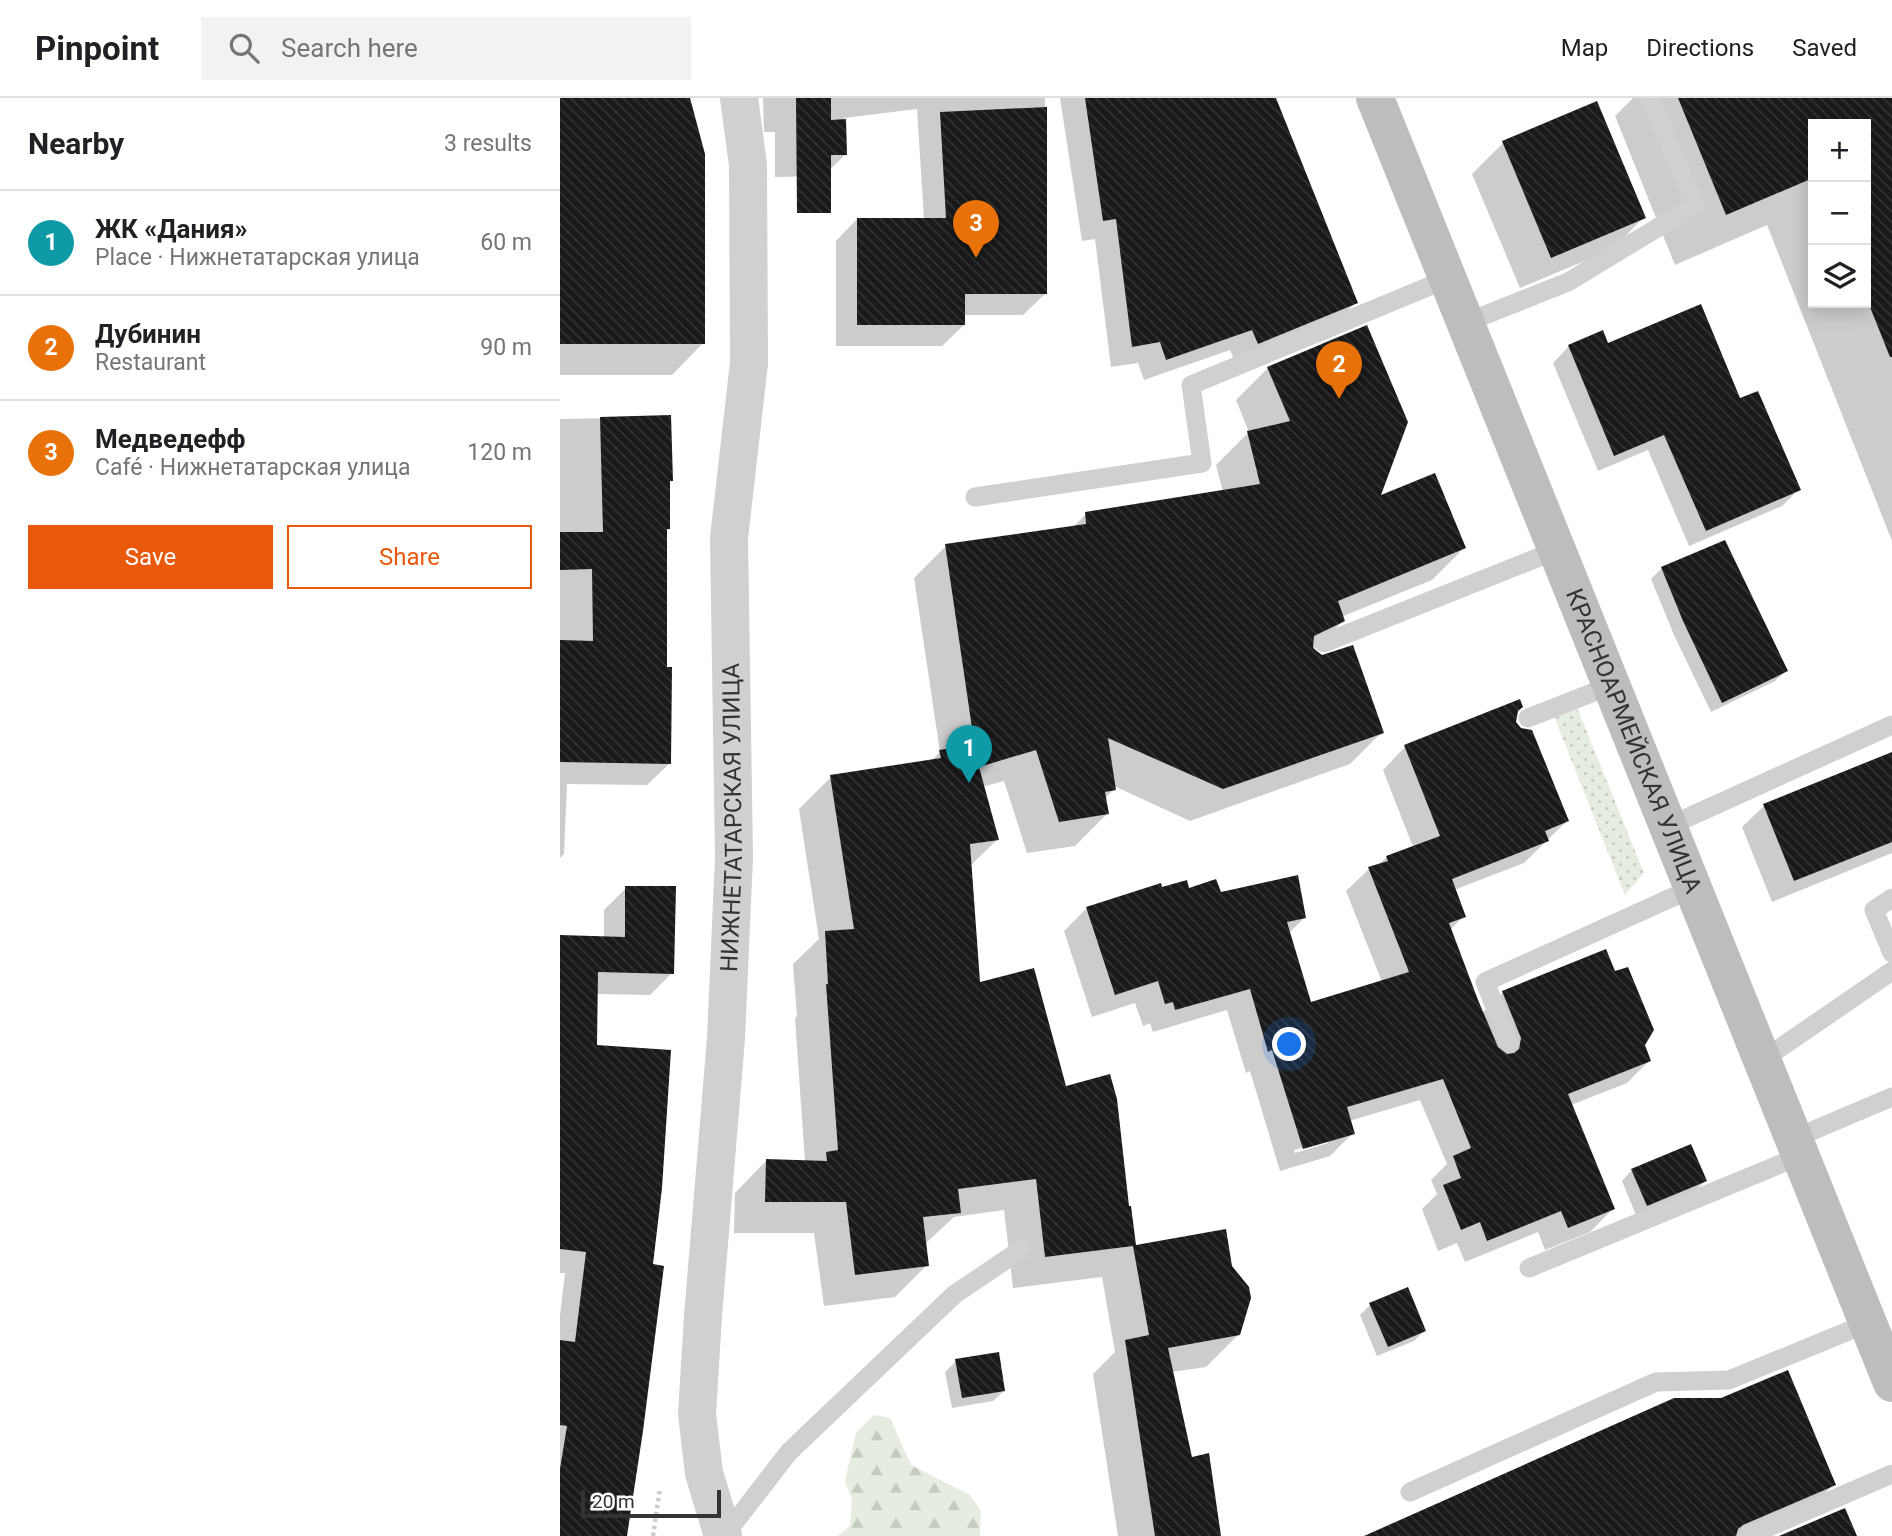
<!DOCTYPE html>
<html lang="en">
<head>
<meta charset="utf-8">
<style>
  body { margin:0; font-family:Roboto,sans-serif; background:#f2f2f2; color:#202124 }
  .controls { position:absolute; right:21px; top:21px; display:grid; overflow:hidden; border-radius:0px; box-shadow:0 4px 18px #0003 }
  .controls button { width:63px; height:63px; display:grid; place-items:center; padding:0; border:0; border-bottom:2px solid #e0e0e0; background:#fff; color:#202124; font:35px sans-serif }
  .scale { position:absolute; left:21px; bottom:18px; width:140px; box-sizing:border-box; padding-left:7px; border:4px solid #333; border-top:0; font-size:19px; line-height:24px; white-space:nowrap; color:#333; -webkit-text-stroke:5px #fff; paint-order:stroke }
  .you { position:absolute; left:730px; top:947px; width:24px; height:24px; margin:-18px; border:5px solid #fff; border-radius:50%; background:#1a73e8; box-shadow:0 0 0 10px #1a73e833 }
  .badge { display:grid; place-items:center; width:46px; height:46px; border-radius:50%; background:#ea580c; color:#fff; font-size:23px; font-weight:700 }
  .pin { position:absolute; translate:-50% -58px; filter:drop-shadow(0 2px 4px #0008) }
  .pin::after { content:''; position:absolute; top:37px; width:24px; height:21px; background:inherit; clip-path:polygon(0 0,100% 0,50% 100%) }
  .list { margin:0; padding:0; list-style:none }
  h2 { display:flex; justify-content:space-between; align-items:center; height:91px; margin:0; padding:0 28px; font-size:30px }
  h2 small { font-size:23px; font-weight:400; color:#757577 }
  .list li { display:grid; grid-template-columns:46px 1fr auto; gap:21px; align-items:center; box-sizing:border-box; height:105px; padding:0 28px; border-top:2px solid #e0e0e0 }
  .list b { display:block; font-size:26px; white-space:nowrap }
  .list p { margin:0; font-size:23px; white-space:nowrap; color:#757577 }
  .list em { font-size:23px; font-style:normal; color:#757577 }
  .actions { display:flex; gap:14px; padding:21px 28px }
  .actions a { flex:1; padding:16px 0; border:2px solid #ea580c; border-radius:0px; text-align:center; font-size:24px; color:#ea580c }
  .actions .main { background:#ea580c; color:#fff }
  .icon { flex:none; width:38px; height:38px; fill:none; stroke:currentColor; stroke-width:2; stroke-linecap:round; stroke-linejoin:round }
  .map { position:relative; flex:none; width:1332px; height:1438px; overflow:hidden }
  header { display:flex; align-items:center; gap:42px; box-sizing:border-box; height:98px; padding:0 35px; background:#fff; border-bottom:2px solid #e0e0e0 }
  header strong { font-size:33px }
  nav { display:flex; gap:38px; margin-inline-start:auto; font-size:24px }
  .search { width:490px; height:63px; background:#f2f2f2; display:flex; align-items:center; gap:18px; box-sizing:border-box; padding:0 24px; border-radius:0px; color:#757577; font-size:26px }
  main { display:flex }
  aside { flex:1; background:#fff }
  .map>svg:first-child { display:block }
  .grass { fill:url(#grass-dots) }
  .forest { fill:url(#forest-firs) }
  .shadow { fill:#0003; fill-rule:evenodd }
  .building { fill:url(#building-back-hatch) }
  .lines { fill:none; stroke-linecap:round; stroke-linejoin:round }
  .path { stroke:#cdcdcd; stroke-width:4.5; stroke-dasharray:3.5 3.5; stroke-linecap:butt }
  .lane { stroke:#d0d0d0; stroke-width:19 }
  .street { stroke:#d0d0d0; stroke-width:38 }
  .secondary { stroke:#bdbdbd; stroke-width:38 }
  .labels { text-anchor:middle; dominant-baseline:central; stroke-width:7; stroke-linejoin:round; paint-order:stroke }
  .street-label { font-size:24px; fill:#333; stroke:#fff }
</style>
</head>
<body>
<header>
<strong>Pinpoint</strong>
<div class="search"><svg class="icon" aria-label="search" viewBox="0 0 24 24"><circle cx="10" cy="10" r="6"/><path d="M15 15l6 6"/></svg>Search here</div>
<nav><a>Map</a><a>Directions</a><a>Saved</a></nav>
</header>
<main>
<aside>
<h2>Nearby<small>3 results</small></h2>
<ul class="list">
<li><span class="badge" style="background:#0f9aa8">1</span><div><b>ЖК «Дания»</b><p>Place · Нижнетатарская улица</p></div><em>60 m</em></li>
<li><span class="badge" style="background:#e8710a">2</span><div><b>Дубинин</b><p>Restaurant</p></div><em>90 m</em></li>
<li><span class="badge" style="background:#e8710a">3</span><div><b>Медведефф</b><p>Café · Нижнетатарская улица</p></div><em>120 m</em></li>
</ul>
<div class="actions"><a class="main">Save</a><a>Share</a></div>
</aside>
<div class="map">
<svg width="1332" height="1438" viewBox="0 0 1332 1438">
  <defs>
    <pattern id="grass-dots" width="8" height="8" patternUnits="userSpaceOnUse" patternTransform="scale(1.75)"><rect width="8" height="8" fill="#e6ecdf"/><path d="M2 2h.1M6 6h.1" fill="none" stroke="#c6cbc0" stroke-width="1.8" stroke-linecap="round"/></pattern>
    <pattern id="forest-firs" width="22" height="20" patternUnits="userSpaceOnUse" patternTransform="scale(1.75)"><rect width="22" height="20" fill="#e6ecdf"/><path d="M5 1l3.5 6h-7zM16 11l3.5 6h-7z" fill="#c6cbc0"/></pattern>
    <pattern id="building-back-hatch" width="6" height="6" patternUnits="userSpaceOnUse" patternTransform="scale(1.75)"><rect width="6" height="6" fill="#1a1a1a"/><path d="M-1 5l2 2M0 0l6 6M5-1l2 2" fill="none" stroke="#333"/></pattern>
  </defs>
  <rect width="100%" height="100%" fill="#fff"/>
  <polygon class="grass" points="1016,607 1084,775 1065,797 993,616"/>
  <polygon class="forest" points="314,1317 330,1320 351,1367 410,1397 421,1413 420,1438 278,1438 290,1428 292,1402 285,1383 296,1335"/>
  <g class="shadow">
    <polygon points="0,0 129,0 143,245 112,277 0,277"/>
    <polygon points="203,0 485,0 485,196 463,217 404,217 404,227 382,248 276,248 276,143 297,121 364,121 357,11 284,20 285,57 263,78 215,79 215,34 204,34"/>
    <polygon points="500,0 715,0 796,204 774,226 676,266 670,252 584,282 578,265 551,269 535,141 522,143"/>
    <path d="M1073,0h253l6,14v429l-125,-316 -92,40 -60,-149zM1253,26h53v179h-53z"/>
    <polygon points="943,45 1084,119 1053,151 960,190 912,76"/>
    <polygon points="1047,247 1179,303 1238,392 1222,408 1129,448 1088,352 1038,373 993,265 1009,248"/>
    <polygon points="708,270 818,400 904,450 872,482 781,519 783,523 753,553 822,634 790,666 630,723 554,688 554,691 545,701 547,716 515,748 467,755 444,683 422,689 437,742 410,768 418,886 505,990 568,1110 575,1149 679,1236 646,1269 612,1274 630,1361 660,1438 558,1438 533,1276 555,1254 542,1179 453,1190 444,1112 394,1119 365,1146 367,1167 335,1199 264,1208 254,1135 174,1135 175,1095 207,1062 245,1064 235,920 237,918 233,866 259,841 239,711 271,679 371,663 380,654 354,480 386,448 512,430 526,416 663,394 656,367 689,334 676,302"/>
    <polygon points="110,319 111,382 108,385 109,431 105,434 106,570 110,665 87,687 7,686 4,756 0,760 0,321"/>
    <polygon points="1102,470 1226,573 1215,583 1151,614 1114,537 1091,481"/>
    <path d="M956,613l-1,11 52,99 -43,42 -70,27 10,26 -14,14 32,83 21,-21 140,53 6,16 -22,22 -56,22 42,104 -23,23 -45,18 -7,-18 -73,30 -8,-19 -19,8 -16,-42 15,-15 -6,-14 16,-16 -27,-64 -71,21 4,12 -23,23 -50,15 -30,-100 -4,2 -19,-63 -74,22 -3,-9 -7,3 -8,-23 -43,14 -28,-86 23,-23 74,-19 58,6 85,23 -15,15 21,71 72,-22 -36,-91 23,-22 9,-4 9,-8 26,-10 -30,-77 22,-23zM768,1042v3l-33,10 -1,-3z"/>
    <polygon points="1332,656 1332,755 1212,804 1182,729 1204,708"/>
    <polygon points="66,790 112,875 90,897 36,896 35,948 65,1438 0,1438 0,1217 5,1175 0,1175 0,839 44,840 44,812"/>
    <polygon points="1072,1072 1145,1083 1135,1093 1076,1117 1062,1083"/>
    <polygon points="810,1207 864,1233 854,1243 817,1258 800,1217"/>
    <polygon points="396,1263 444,1293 433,1303 392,1310 385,1274"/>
    <polygon points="1273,1387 1247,1413 1190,1438 815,1438"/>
  </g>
  <g class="building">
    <polygon points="0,0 130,0 145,56 145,246 0,246"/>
    <polygon points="236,0 271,0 271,22 286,21 287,57 271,57 271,115 237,115"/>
    <polygon points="525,0 716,0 798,205 698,246 692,232 606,262 600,244 572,249 556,121 543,123"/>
    <polygon points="1118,0 1332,0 1332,259 1330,259 1306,199 1306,26 1253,26 1253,80 1166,117"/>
    <polygon points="1037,3 1086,120 991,160 942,43"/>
    <polygon points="487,9 487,196 405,196 405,227 297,227 297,120 386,120 380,14"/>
    <polygon points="1141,206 1180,300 1198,293 1241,392 1146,433 1104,337 1054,358 1008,247 1043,232 1048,245"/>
    <polygon points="807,227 848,324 821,397 875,375 906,450 778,503 785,523 754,538 753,550 762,557 793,547 824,635 663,691 548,640 556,692 545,694 549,716 499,724 476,652 419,669 439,742 410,746 420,884 474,870 506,988 550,976 557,1001 569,1108 571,1108 576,1147 666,1131 672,1168 689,1189 691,1200 680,1237 608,1250 632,1359 649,1355 661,1438 595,1438 565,1242 589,1237 573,1148 485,1159 476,1081 398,1091 401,1115 363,1119 369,1168 295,1177 286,1104 205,1104 206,1061 267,1063 266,1054 278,1052 266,886 268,886 265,833 294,831 270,677 381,660 379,652 413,647 417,664 385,446 526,426 525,414 700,386 687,333 730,323 707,269"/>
    <polygon points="111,317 113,383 110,383 110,431 107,431 107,569 112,569 111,666 0,664 0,542 33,543 32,471 0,472 0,434 43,434 40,319"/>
    <polygon points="1165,442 1228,573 1162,605 1123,523 1101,469"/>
    <polygon points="960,601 963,609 958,613 956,624 961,630 972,632 1009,723 985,733 989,743 892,781 906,819 889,825 918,902 938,949 947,956 954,955 959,951 961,940 942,893 1046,851 1055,873 1068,869 1094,932 1085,947 1091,963 1008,996 1055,1111 1008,1130 1001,1113 927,1143 920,1124 901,1132 883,1087 901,1080 893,1058 911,1050 883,981 787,1009 795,1036 743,1051 712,952 708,954 690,891 615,912 613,904 605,906 598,883 555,897 526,809 601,785 602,789 627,782 629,790 656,781 661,794 738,777 746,820 727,824 751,904 849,874 808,769 828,763 826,758 880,738 844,647"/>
    <polygon points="1332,654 1332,744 1234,783 1203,706"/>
    <polygon points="65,788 116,788 114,876 38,874 37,947 111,952 102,1090 93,1166 104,1168 83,1333 67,1438 0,1438 0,1371 7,1328 0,1327 0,1242 15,1244 26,1154 0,1151 0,837 65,839"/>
    <polygon points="1131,1046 1147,1083 1087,1108 1071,1071"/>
    <polygon points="848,1189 866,1233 828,1249 809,1205"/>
    <polygon points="439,1254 445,1293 402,1300 395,1261"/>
    <polygon points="1228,1272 1276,1387 1183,1427 1178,1431 1176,1438 804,1438 1114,1300 1161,1300"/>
    <polygon points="1285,1410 1297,1438 1219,1438"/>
  </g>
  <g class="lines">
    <g class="path">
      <polyline points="0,254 15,254"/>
      <polyline points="93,1438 100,1390"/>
    </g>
    <g class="lane">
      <polyline points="905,225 1008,184 1135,107 1090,0"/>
      <polyline points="415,399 642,365 631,287 887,181"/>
      <polyline points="764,545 997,452"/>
      <polyline points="968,620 1052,587"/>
      <polyline points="1109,728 1332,627"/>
      <polyline points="1332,800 1314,812 1332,855"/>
      <polyline points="949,944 925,884 1133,790"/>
      <polyline points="1201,963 1332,873"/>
      <polyline points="1233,1041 1332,999"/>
      <polyline points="969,1170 1240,1058"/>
      <polyline points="850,1394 1096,1284 1169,1282 1308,1225"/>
      <polyline points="164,1438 229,1354 395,1196 462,1151"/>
      <polyline points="1188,1438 1332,1376"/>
    </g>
    <path class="street" id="s1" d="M163,1438l-19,-63 -7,-59 6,-98 23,-278 8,-181 -5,-319 20,-175 -1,-198 -9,-67"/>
    <path class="secondary" id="s2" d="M815,0l517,1285"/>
  </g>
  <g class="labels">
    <g class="street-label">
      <text stroke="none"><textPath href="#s2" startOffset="693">КРАСНОАРМЕЙСКАЯ УЛИЦА</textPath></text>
      <text stroke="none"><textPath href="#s1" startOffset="723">НИЖНЕТАТАРСКАЯ УЛИЦА</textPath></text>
    </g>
  </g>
</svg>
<div class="controls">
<button>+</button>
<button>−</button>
<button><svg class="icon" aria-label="layers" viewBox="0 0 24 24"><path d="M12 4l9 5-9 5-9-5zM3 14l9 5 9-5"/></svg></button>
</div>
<div class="scale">20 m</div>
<div class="you"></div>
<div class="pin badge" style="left:409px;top:685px;background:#0f9aa8">1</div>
<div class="pin badge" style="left:779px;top:301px;background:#e8710a">2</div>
<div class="pin badge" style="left:416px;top:160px;background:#e8710a">3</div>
</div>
</main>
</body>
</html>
